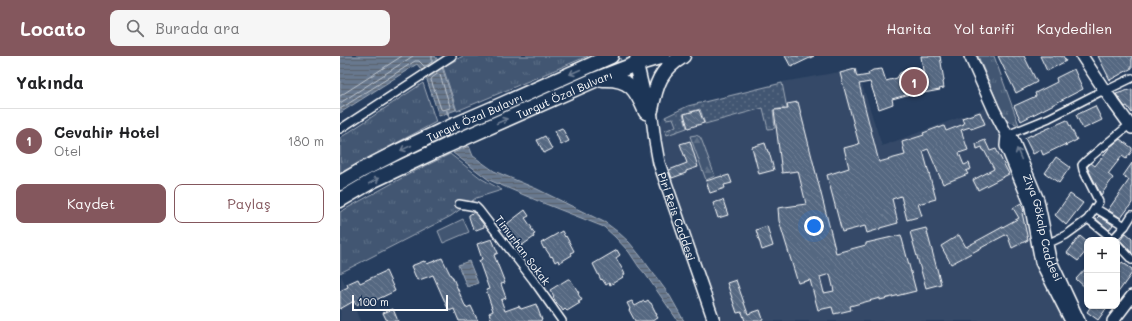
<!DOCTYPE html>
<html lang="tr">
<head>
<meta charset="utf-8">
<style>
  body { margin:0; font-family:Mali,sans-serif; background:#f6f6f6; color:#202124 }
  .controls { position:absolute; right:12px; bottom:12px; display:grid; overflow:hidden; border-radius:8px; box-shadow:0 1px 3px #0004 }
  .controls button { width:36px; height:36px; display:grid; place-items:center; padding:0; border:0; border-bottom:1px solid #e0e0e0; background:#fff; color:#202124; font:20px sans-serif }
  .scale { position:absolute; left:12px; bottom:10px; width:96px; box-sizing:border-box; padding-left:4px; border:2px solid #fff; border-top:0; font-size:11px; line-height:14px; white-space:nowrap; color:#fff; -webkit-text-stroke:3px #1d3557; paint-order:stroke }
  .you { position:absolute; left:474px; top:170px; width:14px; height:14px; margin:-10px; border:3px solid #fff; border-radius:50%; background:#1a73e8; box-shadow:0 0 0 6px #1a73e833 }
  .badge { display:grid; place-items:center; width:26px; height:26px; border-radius:50%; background:#84575d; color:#fff; font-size:13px; font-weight:700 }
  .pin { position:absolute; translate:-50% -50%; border:2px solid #fff; box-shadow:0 1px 4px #0006 }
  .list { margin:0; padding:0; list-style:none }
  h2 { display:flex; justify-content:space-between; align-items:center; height:52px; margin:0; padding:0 16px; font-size:17px }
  h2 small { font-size:13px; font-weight:400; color:#757577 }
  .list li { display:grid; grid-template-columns:26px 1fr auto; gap:12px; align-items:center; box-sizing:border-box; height:64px; padding:0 16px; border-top:1px solid #e0e0e0 }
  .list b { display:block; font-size:15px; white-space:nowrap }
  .list p { margin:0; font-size:13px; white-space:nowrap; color:#757577 }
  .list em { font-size:13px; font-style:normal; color:#757577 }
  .actions { display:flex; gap:8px; padding:12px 16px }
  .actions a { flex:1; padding:9px 0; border:1px solid #84575d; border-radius:8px; text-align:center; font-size:14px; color:#84575d }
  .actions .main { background:#84575d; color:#fff }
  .icon { flex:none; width:22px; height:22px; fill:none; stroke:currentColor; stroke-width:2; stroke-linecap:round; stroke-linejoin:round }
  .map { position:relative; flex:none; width:792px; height:265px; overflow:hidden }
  header { display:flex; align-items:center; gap:24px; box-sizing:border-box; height:56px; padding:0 20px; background:#84575d; color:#fff }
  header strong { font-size:19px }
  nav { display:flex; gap:22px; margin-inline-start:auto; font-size:14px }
  .search { width:280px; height:36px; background:#f6f6f6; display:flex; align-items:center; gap:10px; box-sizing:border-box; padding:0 14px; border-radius:8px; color:#757577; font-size:15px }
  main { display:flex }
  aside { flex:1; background:#fff }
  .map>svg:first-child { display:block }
  .built { fill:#344a68 }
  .grass { fill:url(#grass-dots); stroke:#a0aab8 }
  .forest { fill:url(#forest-firs); stroke:#a0aab8 }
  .park { fill:url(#park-tufts); stroke:#a0aab8 }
  .garden { fill:#425672; stroke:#a0aab8 }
  .water { fill:url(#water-rules); stroke:#a4aebb }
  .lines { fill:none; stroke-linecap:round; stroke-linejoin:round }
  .shore { stroke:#c2c9d2; stroke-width:1 }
  .stream { stroke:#a4aebb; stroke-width:2 }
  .building { fill:url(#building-back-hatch); stroke:#fff; fill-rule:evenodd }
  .street-casing { stroke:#fff; stroke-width:10 }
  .secondary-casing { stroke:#fff; stroke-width:14 }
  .highway-casing { stroke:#fff; stroke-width:17 }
  .street { stroke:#1d3557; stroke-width:7 }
  .secondary { stroke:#1d3557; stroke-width:11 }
  .highway { stroke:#1d3557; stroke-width:14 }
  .oneway { stroke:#6c7c92 }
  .labels { text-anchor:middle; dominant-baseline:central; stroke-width:3; stroke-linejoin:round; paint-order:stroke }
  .street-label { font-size:11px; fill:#fff; stroke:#1d3557 }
</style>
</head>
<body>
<header>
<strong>Locato</strong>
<div class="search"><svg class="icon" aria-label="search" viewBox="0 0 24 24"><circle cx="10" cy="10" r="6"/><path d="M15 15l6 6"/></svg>Burada ara</div>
<nav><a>Harita</a><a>Yol tarifi</a><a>Kaydedilen</a></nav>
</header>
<main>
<aside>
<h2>Yakında<small></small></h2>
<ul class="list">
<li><span class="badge">1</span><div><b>Cevahir Hotel</b><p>Otel</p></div><em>180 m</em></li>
</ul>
<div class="actions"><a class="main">Kaydet</a><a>Paylaş</a></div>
</aside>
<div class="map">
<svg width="792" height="265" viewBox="0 0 792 265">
  <defs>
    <pattern id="grass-dots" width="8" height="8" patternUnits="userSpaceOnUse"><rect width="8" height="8" fill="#425672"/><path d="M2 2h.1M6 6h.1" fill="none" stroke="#5e6f87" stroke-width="1.8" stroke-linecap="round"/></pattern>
    <pattern id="forest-firs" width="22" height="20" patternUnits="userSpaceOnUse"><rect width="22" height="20" fill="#425672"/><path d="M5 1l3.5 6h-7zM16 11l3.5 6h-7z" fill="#5e6f87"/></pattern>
    <pattern id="park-tufts" width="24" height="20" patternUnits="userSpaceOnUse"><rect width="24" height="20" fill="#425672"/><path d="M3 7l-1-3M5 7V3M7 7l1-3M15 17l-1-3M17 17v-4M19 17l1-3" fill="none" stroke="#5e6f87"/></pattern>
    <pattern id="water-rules" width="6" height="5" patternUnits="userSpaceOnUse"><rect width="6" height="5" fill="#67788e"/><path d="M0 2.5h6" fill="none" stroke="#5a626d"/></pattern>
    <pattern id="building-back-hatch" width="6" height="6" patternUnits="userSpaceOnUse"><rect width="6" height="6" fill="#556781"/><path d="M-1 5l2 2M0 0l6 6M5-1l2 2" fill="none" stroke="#6e7e94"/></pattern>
  </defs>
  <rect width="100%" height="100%" fill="#263d5e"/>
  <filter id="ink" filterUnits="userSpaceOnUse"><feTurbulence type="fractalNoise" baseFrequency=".025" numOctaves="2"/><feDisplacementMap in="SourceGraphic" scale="8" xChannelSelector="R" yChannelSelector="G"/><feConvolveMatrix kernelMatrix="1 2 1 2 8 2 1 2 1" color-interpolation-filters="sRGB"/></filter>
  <g filter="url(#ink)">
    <g class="built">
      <polygon points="517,13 542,90 645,52 691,145 730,265 367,265 334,169 313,114 308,96 323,61 348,49 442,26"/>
      <polygon points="1,219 20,265 0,265"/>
    </g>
    <g class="grass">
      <polygon points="280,2 282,7 0,138 0,132 24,118 194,39"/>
      <polygon points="442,27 449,63 446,63 444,52 433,54 435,72 428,73 423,52 365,68 360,53 343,58 347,72 327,79 325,75 336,70 333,62 326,63 325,61 348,50"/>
    </g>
    <polygon class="forest" points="356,79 360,81 362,85 375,120 366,124 350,80"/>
    <g class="park">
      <polygon points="123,0 248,0 117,55 103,11"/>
      <polygon points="638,0 654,0 679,69 665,64"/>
      <polygon points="83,27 96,66 0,117 0,82"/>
      <polygon points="110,98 142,123 162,134 136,142 111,160 0,217 0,156 71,117"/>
    </g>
    <polygon class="garden" points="123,163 129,176 103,187 98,175"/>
    <g class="water">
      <polygon points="0,0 95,0 99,6 83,16 77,8 0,57"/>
      <polygon points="102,11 116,54 99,60 86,21"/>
      <polygon points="129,90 133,100 154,115 197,133 266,167 278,176 289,186 302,202 330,240 344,265 338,265 306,219 299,211 289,196 275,181 264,171 198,145 149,124 113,97"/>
      <polygon points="129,205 138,227 127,231 118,209"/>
    </g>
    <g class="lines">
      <g class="shore">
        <polygon points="98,18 100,19 110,50 110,52 103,54 101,53 91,24 92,22"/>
        <polyline points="0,40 62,0"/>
        <polyline points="0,47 73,0"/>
        <polyline points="0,53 75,5 79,5 84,10 86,10 92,6 92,0"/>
      </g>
      <polyline class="stream" points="107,55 111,66"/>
    </g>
    <g class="building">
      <polygon points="445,0 474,0 451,11"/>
      <polygon points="581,0 600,0 604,25 603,26 604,32 599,33 600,34 578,38 577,36 552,43 553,48 539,53 530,26 519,28 539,106 565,99 562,86 584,79 583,77 599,71 599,72 604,70 606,75 624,68 622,62 640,56 645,68 631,73 630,71 621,74 628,94 619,97 624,109 629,107 631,113 626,115 628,118 603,128 588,93 583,95 596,143 578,148 582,160 567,164 561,140 552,143 558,167 540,172 540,173 527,177 525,170 502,176 487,119 509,112 504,92 519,88 500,17 515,13 517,21 529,19 528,17 533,14 542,13 546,25 557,22 560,17 567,14 570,14 574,15 584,22"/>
      <polygon points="658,0 684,0 697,26 676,37"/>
      <polygon points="700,0 723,0 726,5 707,15"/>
      <polygon points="758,0 792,0 792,12 770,24"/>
      <polygon points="734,13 743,33 681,65 674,50 696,40 695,37 717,26 716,22"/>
      <polygon points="792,33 792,57 787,50 785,51 776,38"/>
      <path d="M458,46l38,151 30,-8v-2l35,-8 15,56 -36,9v-2l-30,8 1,4 -17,4 -2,-7 -14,3 -8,-30 -12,3 -19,-62 -1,-13 28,-4 -8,-33 -16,2 -8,-63 14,-1 -1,-5zM490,218l4,17 -10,2 -4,-16z"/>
      <polygon points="755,50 762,64 743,73 736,59"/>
      <polygon points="359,54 364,67 348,72 344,58"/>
      <polygon points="727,64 737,84 725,90 726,88 703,99 701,94 693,98 685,82 691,79 691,80"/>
      <polygon points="222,72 229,85 221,89 215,75"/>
      <polygon points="205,80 212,93 204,97 197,84"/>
      <polygon points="780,83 792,92 792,95 786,103 782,100 768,118 773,122 761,139 747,111 751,107 755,110 770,91"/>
      <polygon points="645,84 650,95 656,93 669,118 638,134 633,124 654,113 644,94 643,94 642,91 637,93 636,88"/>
      <polygon points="350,85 358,111 346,115 346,117 332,122 329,114 347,107 340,88"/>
      <polygon points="425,87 428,96 429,96 434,114 419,118 412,91"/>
      <polygon points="716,101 730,111 719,127 705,117"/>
      <polygon points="792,107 792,147 781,162 768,154 789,124 783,120"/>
      <polygon points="389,119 392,127 384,129 385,132 370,137 366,125 382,120 382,121"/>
      <polygon points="730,138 743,147 726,169 715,159"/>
      <polygon points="383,144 388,159 378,162 373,147"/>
      <polygon points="681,147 684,155 682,157 688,184 672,192 667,178 611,208 601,190 619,179 626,191 679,162 673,152"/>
      <polygon points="185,154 189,160 185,162 192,172 191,172 195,178 193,179 194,181 181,190 180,188 177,190 173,185 172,186 163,171"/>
      <polygon points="134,156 144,169 144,171 136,174 133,173 129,161 129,159"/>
      <polygon points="759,160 773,169 769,174 756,163"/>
      <polygon points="427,170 433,190 422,194 416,174"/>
      <polygon points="586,172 601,228 586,232 570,176"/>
      <polygon points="222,175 225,181 226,180 234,195 231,197 232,199 219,207 218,204 215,206 212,200 211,201 205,192 204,193 201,187"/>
      <polygon points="786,177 792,182 792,197 780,184"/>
      <polygon points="740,180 747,186 747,194 738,205 727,197"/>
      <polygon points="152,183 158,197 154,199 165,227 161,228 166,242 161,244 165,255 179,250 181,253 196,248 202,264 199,265 152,265 149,257 153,255 146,234 149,233 139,205 142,203 137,188"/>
      <polygon points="277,194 280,199 276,202 285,218 282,220 283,221 270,229 269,227 266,229 262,223 261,224 253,208"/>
      <polygon points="102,202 111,220 112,220 126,252 131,250 138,265 119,265 114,253 109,255 93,219 79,224 79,223 77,224 71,210 84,205 84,206 86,205 87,208"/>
      <polygon points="782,206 792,213 792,217 777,238 777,213"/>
      <polygon points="747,211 747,233 736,223"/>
      <polygon points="46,215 55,235 34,245 33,242 16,249 14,245 0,253 0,235 8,231 7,228 18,223 20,227"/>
      <polygon points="228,223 230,223 239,237 238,238 242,244 238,246 240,247 227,255 225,253 223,255 219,249 218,249 213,241 214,240 210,234"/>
      <polygon points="396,224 408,258 420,254 423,263 419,265 405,265 402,256 397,257 387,227"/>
      <polygon points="308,244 310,247 311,247 317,259 316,259 318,262 312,265 295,265 289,254 290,253 287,247 292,245 295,250 304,245 305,246"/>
      <polygon points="751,250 768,250 758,264 747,256"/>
      <polygon points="53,253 58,265 47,265 43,257"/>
    </g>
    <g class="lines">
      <g class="street-casing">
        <g id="street">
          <polyline points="765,35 792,22"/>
          <polyline points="0,73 112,0"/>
          <polyline points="667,79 709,62 764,34"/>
          <polyline points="119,148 136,151 139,154 193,224 222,265"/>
          <polyline points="748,163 773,183"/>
          <polyline points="785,170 792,159"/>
          <polyline points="773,184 773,183 785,170 755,152 759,146 743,114 742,109 747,104 789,69"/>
          <polyline points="707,188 726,179 748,163 755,152"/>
          <polyline points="777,188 792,204"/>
        </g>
      </g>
      <g class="secondary-casing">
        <g id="secondary">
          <path id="s1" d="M630,0l24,54 13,25 5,3 26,62 12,59 29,62"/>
          <polyline points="742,0 765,35 792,72"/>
          <path id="s2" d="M311,54l4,31 4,22 55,158"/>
          <polyline points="667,79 666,90 690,147 701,206 731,265"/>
          <polyline points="773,265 792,240"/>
        </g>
      </g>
      <g class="highway-casing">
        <g id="highway">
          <polyline points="298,0 296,8 304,43"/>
          <path d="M263,23c27,-1 33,10 43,33"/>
          <path d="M311,54c5,-26 9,-40 32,-54"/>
          <path id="s3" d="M0,127l22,-13 35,-18 44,-21 51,-22 119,-53"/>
          <path id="s4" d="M0,144l34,-20 72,-34 151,-67 39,-15 27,-8"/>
        </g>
      </g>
      <use href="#street" class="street"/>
      <use href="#secondary" class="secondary"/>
      <use href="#highway" class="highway"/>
    </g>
    <defs><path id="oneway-shaft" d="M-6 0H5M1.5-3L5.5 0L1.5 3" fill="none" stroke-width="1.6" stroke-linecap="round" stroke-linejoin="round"/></defs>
    <g class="oneway">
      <use href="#oneway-shaft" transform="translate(235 16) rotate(156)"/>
      <use href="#oneway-shaft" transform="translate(162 65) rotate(-24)"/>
      <use href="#oneway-shaft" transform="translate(66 92) rotate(155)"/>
      <use href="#oneway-shaft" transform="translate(679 98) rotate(-113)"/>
      <use href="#oneway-shaft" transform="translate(34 125) rotate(-28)"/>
    </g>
  </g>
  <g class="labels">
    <g class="street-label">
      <text stroke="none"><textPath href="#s4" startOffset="248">Turgut Özal Bulvarı</textPath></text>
      <text stroke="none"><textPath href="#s3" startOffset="150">Turgut Özal Bulavrı</textPath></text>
      <text stroke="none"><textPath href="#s2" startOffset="110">Piri Reis Caddesi</textPath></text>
      <text stroke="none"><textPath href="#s1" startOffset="188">Ziya Gökalp Caddesi</textPath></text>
      <text transform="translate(183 194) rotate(53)">Timurhan Sokak</text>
    </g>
  </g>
</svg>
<div class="controls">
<button>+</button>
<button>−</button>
</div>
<div class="scale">100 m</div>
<div class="you"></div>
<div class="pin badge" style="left:574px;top:26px">1</div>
</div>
</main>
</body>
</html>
